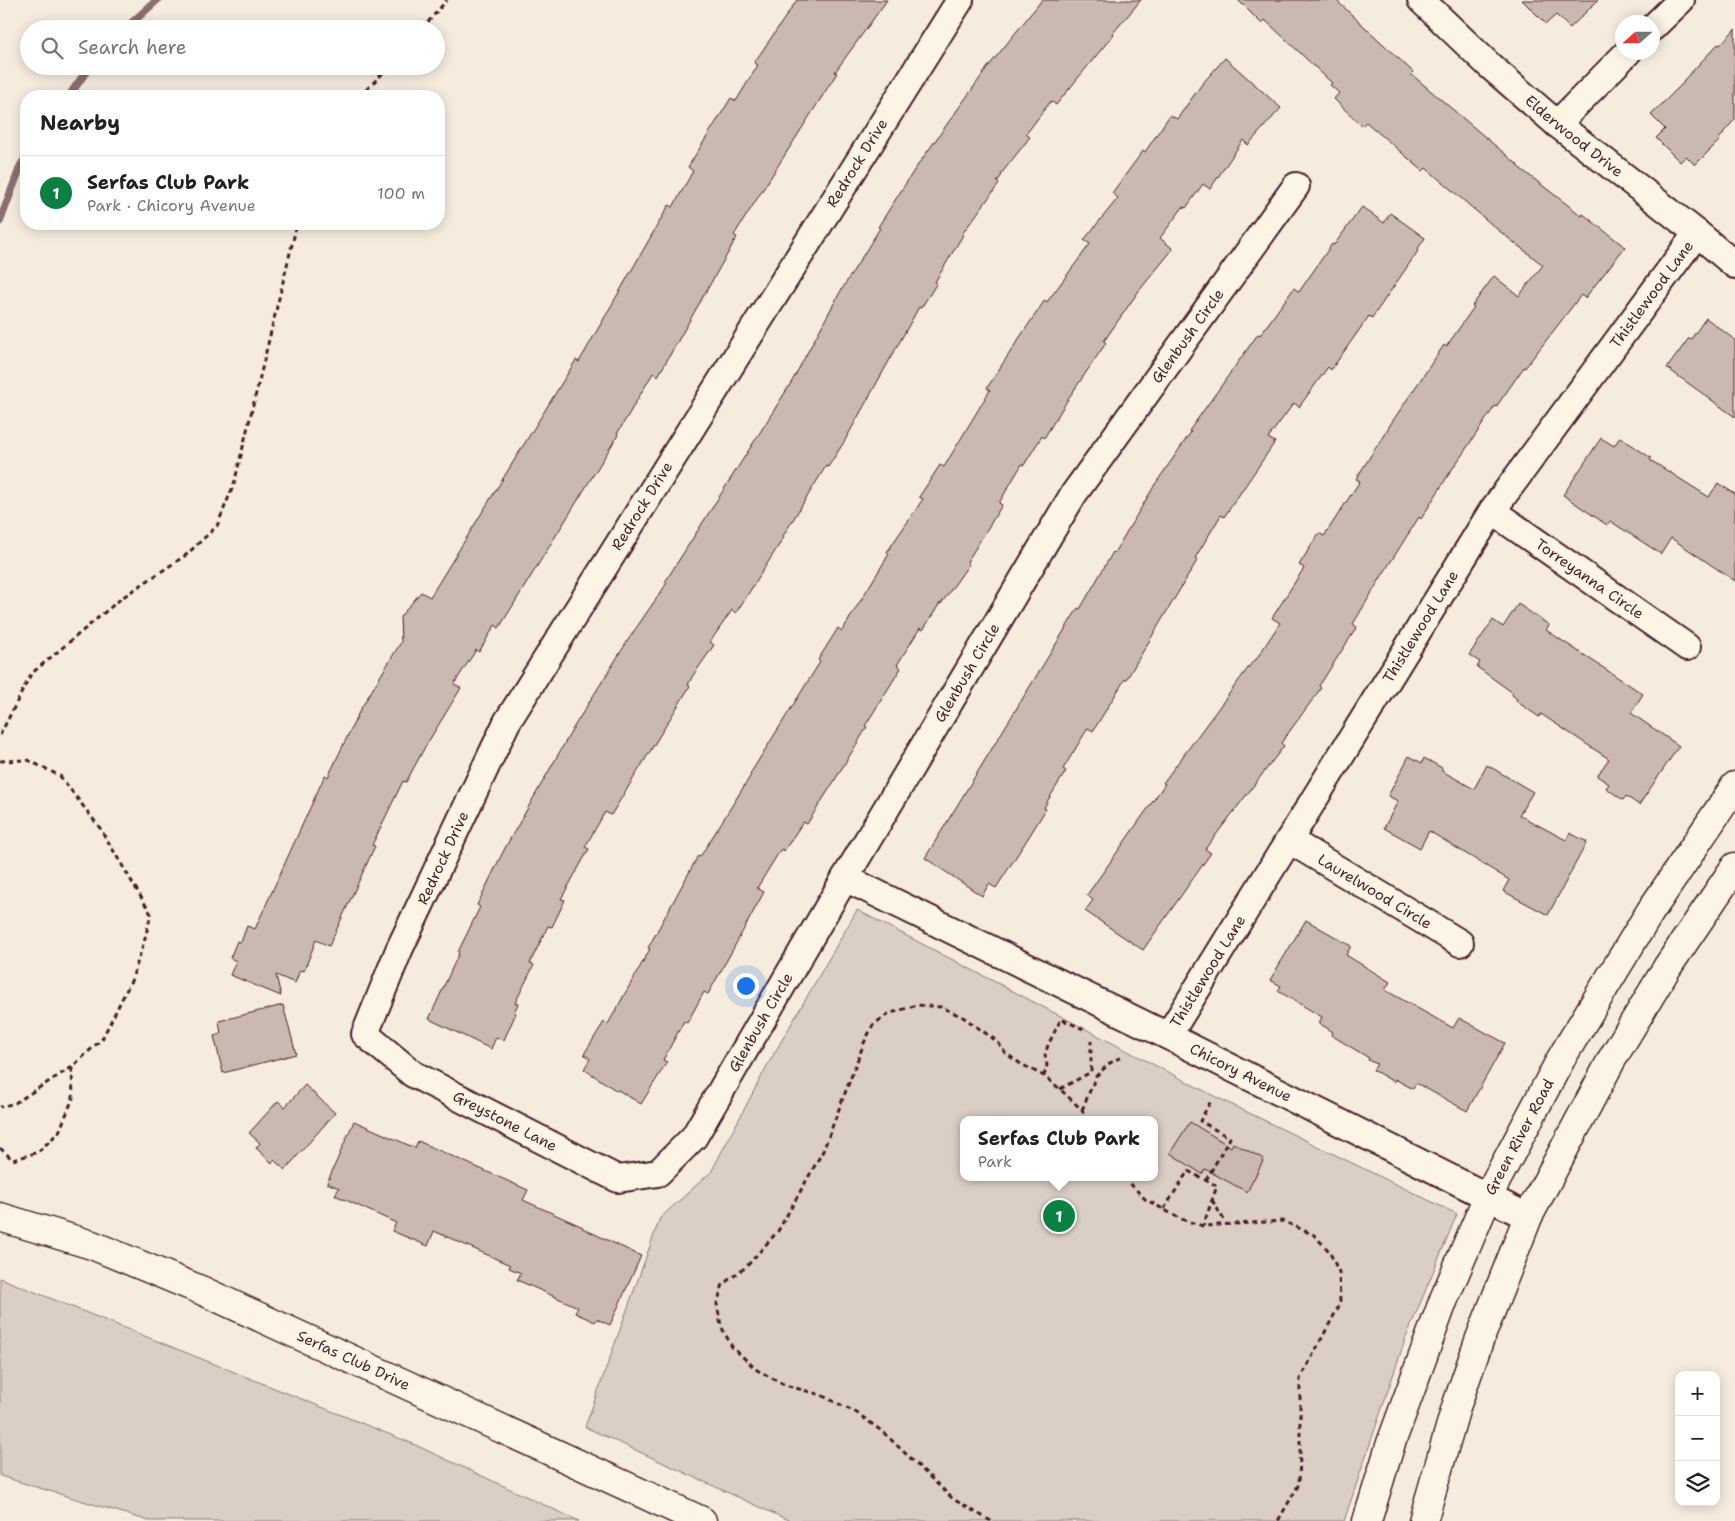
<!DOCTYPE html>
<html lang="en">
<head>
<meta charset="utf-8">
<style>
  body { margin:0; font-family:"Shantell Sans",sans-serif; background:#f2f2f2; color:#222 }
  .controls { position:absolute; right:15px; bottom:15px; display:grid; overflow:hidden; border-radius:10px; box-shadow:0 2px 12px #0003 }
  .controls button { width:45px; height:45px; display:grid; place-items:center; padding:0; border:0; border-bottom:1px solid #e0e0e0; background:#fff; color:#222; font:25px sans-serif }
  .compass { position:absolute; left:1615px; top:15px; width:45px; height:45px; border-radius:50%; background:#fff; box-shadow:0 2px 12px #0003; rotate:249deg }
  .you { position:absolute; left:745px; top:985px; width:18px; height:18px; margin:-12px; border:4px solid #fff; border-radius:50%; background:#1a73e8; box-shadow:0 0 0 8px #1a73e833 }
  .badge { display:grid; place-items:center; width:32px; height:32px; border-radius:50%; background:#0b8043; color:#fff; font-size:16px; font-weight:700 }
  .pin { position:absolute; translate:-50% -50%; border:2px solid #fff; box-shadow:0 1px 5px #0006 }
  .popup { position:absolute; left:960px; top:1116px; width:198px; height:65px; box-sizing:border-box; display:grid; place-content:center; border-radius:10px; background:#fff; filter:drop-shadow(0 1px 4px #0005); font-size:16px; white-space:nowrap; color:#767676 }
  .popup b { font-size:19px; color:#222 }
  .popup::after { content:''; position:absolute; left:50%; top:100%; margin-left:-10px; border:10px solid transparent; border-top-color:#fff }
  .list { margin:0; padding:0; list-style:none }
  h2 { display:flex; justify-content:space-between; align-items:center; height:65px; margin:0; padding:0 20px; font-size:21px }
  h2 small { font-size:16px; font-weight:400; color:#767676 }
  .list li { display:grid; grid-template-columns:32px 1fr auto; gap:15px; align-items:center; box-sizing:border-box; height:75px; padding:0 20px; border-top:1px solid #e0e0e0 }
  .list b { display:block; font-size:19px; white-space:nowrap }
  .list p { margin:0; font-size:16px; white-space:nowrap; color:#767676 }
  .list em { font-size:16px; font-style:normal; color:#767676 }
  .icon { flex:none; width:28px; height:28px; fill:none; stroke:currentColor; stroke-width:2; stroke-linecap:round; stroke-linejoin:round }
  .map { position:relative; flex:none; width:1735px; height:1521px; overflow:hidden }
  .search { position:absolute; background:#fff; box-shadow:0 2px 12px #0003; left:20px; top:20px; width:425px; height:55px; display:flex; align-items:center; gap:12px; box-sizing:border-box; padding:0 18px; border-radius:28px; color:#767676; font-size:19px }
  .panel { position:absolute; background:#fff; box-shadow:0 2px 12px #0003; left:20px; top:90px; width:425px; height:140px; border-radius:20px }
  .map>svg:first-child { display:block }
  .green { fill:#dbcec4; stroke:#927678; fill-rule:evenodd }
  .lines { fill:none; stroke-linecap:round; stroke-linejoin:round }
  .stream { stroke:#8c6e70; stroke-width:8 }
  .building { fill:#cab9b1; stroke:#4a1f2b }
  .street-casing { stroke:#4a1f2b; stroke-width:30 }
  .primary-casing { stroke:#4a1f2b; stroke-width:31 }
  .path { stroke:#4a1f2b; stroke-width:3; stroke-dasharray:5 4; stroke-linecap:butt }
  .street { stroke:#fcf5e5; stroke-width:26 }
  .primary { stroke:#fcf5e5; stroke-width:28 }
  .labels { text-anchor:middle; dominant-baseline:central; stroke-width:4.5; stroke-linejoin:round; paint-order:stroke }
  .street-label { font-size:15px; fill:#4a1f2b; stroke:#fcf5e5 }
</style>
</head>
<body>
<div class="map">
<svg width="1735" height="1521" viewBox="0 0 1735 1521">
  <rect width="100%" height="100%" fill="#f5ecde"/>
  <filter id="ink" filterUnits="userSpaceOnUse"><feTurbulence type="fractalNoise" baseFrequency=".02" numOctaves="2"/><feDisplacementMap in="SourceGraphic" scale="10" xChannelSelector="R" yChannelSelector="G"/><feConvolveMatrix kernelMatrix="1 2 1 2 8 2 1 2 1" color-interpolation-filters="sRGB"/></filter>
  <g filter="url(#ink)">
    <g class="green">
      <path d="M857,910l357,186 243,118 -52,126 -61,181h-554l-205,-94 75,-209 51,-46 56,-106zM964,1120h190v57h-190z"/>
      <polygon points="0,1278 411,1443 579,1521 149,1521 0,1476"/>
    </g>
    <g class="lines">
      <g class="stream">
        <polyline points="125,29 157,0"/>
        <polyline points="69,96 90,66"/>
        <polyline points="0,221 21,165 26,158"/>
      </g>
    </g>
    <g class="building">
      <polygon points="797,0 887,0 835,72 837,73 734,235 737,237 658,376 653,373 617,434 618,435 499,628 495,625 479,652 476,650 454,684 461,688 425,747 406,782 403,781 372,845 375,846 329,946 316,940 304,971 300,970 295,983 276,975 281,996 230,975 236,961 230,958 237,941 241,942 247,926 255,929 325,775 328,777 360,710 401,642 400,617 421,592 430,597 576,360 579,362 669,205 673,207 693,171 688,167 731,98 736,101 758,65 754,63"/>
      <polygon points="1042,0 1141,0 1113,33 1114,34 1056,105 1051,101 1026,134 1030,137 1001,174 1002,175 997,182 999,184 962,234 963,235 935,282 937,283 921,308 919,307 844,442 828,467 826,466 783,536 784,537 736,613 732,610 710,642 714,645 692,677 688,685 690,686 611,815 605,812 585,847 589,849 561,899 565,900 552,927 548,926 530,963 534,965 515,1003 518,1004 514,1012 516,1013 504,1040 496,1037 491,1049 429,1019 459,953 458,952 480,907 477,905 505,848 575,725 630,637 667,583 665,582 759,434 791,383 839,294 880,228 878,227 915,169 988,67"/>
      <polygon points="1238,0 1336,0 1413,72 1411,74 1518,165 1517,166 1582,216 1583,214 1625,247 1585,298 1581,295 1525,368 1524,367 1496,407 1495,406 1449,474 1421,519 1419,517 1383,574 1353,624 1357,627 1319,686 1321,688 1281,743 1284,746 1205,849 1211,853 1143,950 1085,911 1093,900 1087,895 1165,784 1163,783 1254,660 1255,661 1280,623 1272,618 1304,568 1299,565 1319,533 1324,536 1360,481 1356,479 1392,422 1444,345 1446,347 1474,307 1472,306 1494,276 1519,296 1543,265 1498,230 1426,168 1423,171 1366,122 1362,126 1334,99 1339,93 1330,85 1332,83 1265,20 1262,24"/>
      <polygon points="1522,0 1598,0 1570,28 1556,15 1546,24"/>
      <polygon points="1735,29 1735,119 1723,133 1724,134 1719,138 1720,140 1695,165 1686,156 1680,162 1656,138 1665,129 1651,115 1684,82 1683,81 1718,44 1720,45"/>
      <polygon points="1225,58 1281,108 1248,145 1243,140 1210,189 1203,184 1186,208 1183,207 1160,238 1173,249 1138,292 1104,341 1106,343 1070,396 1044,438 1042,436 1024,465 1022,464 999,503 1002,505 967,562 969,564 941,604 940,603 923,630 920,628 897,665 901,668 865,726 867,727 833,783 807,824 803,822 784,851 781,849 757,888 764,892 732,951 708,994 704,992 687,1023 684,1021 663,1060 667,1062 641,1104 618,1090 617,1091 584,1069 590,1059 584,1054 604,1022 608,1024 650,949 648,948 698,856 700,857 751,775 750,774 820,662 818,660 838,628 842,631 889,554 887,552 923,499 919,497 940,465 944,467 990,390 987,388 1018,340 1045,300 1047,302 1090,244 1084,240 1118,198 1112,193 1143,151 1145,152 1170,115 1177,119 1202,84"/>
      <polygon points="1362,207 1384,223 1390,213 1425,238 1417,250 1418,251 1372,318 1369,316 1331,370 1328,367 1299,407 1294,403 1268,438 1275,442 1224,517 1221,515 1195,558 1198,559 1126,680 1125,679 1093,731 1088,728 1063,769 1066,771 1048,800 1044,808 1046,809 1030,835 996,888 989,884 982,896 925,858 1078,608 1080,609 1113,552 1114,553 1156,483 1191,432 1189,431 1258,334 1260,335 1294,288 1299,292 1332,244 1334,245"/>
      <polygon points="1706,318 1735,340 1735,417 1667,368 1689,338 1691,339"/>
      <polygon points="1620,437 1651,458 1650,460 1709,497 1718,483 1735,494 1735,581 1671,538 1661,554 1610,521 1607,525 1563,495 1601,438 1614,446"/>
      <polygon points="1518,604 1549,625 1546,630 1643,694 1631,713 1679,746 1639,805 1626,796 1623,800 1606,788 1609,784 1597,776 1609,759 1541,714 1539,717 1516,701 1517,699 1512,695 1513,693 1477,667 1480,662 1469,655 1493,620 1503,627"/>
      <polygon points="1409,756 1422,763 1424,758 1442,768 1442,771 1474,789 1487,765 1533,792 1519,815 1566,840 1570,833 1587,842 1548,915 1503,891 1509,880 1429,831 1420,848 1384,828 1398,801 1388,796"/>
      <polygon points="1306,920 1351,946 1346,955 1390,982 1385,990 1453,1028 1459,1018 1505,1043 1467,1111 1416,1083 1413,1089 1395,1079 1394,1082 1373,1070 1377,1064 1368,1060 1369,1058 1331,1035 1333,1032 1319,1023 1322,1017 1278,991 1281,986 1270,980"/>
      <polygon points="283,1005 296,1054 223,1073 214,1036 221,1034 219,1021"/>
      <polygon points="305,1085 335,1113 285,1170 274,1160 272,1163 256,1148 260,1143 249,1133 278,1101 285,1107"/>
      <polygon points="354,1121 415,1148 418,1141 528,1190 523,1200 583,1227 582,1228 641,1256 610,1325 597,1319 595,1322 575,1313 578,1307 517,1280 521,1273 509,1268 510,1265 434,1231 428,1246 392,1231 396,1223 335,1195 339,1188 327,1183"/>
      <polygon points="1190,1122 1231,1147 1233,1143 1264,1159 1247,1192 1205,1169 1202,1174 1170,1153"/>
    </g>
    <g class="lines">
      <g class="street-casing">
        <g id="street">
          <path id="s1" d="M960,0l-453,722 -108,228 -34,84 48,40 205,105 40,-6 36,-36 151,-259 228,-383 223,-309"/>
          <path id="s2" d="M1421,0l69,66 67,58 140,109 38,32"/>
          <polyline points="1652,28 1681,0"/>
          <polyline points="1557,124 1628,52"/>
          <path id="s3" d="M1492,511l195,136"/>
          <path id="s4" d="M1289,840l171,103"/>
          <path id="s5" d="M845,878l323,158 360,181"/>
          <path id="s6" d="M1168,1036l324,-525 205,-278"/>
        </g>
      </g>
      <g class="primary-casing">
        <g id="primary">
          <path id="s7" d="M0,1217l92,28 111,46 499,230"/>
          <path id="s8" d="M1367,1521l24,-78 53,-144 44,-103 74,-139 88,-145 85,-126"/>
          <polyline points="1423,1521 1456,1407 1479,1341 1528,1217 1612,1059 1668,966 1735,867"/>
        </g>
      </g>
      <g class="path">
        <polyline points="422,29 447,0"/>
        <polyline points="360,96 390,66"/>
        <polyline points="0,735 31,674 123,597 186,555 217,526 234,484 297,224"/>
        <polyline points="0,761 28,760 60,776 100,828 151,914 144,942 132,979 102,1039 72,1067 15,1103 0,1107"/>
        <polyline points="1044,1076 1047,1065 1045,1055 1048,1045 1061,1019 1083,1029"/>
        <polyline points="1060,1089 1091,1072 1091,1041"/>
        <polyline points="1082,1110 1096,1076 1110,1063 1123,1056"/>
        <polyline points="0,1148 13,1160 38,1152 59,1132 73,1098 72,1068"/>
        <polyline points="1124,1177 1145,1199 1181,1219 1203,1226 1283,1221 1314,1235 1329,1251 1339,1272 1340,1304 1300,1379 1300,1455 1299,1484 1278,1521"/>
        <polyline points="1206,1180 1230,1138 1200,1121 1212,1099"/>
        <polyline points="1212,1200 1227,1225"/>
        <polyline points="1164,1209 1188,1171 1217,1186 1203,1226"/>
        <polyline points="991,1521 953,1499 883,1432 857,1413 821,1395 785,1385 757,1370 732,1347 721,1326 717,1304 723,1284 746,1267 778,1231 823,1151 864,1043 873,1025 888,1014 917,1005 941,1007 963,1017 998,1042 1005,1053 1021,1064 1044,1076 1060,1089 1082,1110 1087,1120"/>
      </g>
      <use href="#street" class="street"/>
      <use href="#primary" class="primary"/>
    </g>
  </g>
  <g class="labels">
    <g class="street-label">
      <text stroke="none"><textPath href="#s2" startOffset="205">Elderwood Drive</textPath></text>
      <text transform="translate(857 163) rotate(-58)">Redrock Drive</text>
      <text stroke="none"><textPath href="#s6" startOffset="886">Thistlewood Lane</textPath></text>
      <text stroke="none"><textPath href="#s1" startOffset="2521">Glenbush Circle</textPath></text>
      <text transform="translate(642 506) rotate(-58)">Redrock Drive</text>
      <text stroke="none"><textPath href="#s3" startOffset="119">Torreyanna Circle</textPath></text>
      <text stroke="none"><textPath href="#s6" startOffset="481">Thistlewood Lane</textPath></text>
      <text stroke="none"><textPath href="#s1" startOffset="2118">Glenbush Circle</textPath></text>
      <text transform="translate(443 858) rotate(-65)">Redrock Drive</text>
      <text stroke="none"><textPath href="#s4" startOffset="100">Laurelwood Circle</textPath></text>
      <text stroke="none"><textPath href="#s6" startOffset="76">Thistlewood Lane</textPath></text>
      <text stroke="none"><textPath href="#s1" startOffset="1712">Glenbush Circle</textPath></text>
      <text stroke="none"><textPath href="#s5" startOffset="441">Chicory Avenue</textPath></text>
      <text stroke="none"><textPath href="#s1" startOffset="1361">Greystone Lane</textPath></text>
      <text stroke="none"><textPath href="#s8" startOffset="414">Green River Road</textPath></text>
      <text stroke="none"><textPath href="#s7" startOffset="382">Serfas Club Drive</textPath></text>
    </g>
  </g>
</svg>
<div class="controls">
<button>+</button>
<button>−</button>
<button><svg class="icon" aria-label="layers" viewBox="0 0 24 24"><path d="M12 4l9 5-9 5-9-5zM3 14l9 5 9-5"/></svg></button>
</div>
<svg class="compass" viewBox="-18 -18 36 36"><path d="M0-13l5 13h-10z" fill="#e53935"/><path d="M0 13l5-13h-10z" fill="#767676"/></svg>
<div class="you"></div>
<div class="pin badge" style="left:1059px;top:1216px">1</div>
<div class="popup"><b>Serfas Club Park</b>Park</div>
<div class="search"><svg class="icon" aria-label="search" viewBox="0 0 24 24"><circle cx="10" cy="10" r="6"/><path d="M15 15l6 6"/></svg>Search here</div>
<section class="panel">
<h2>Nearby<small></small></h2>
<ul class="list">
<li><span class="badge">1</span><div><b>Serfas Club Park</b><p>Park · Chicory Avenue</p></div><em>100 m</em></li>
</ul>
</section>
</div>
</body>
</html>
